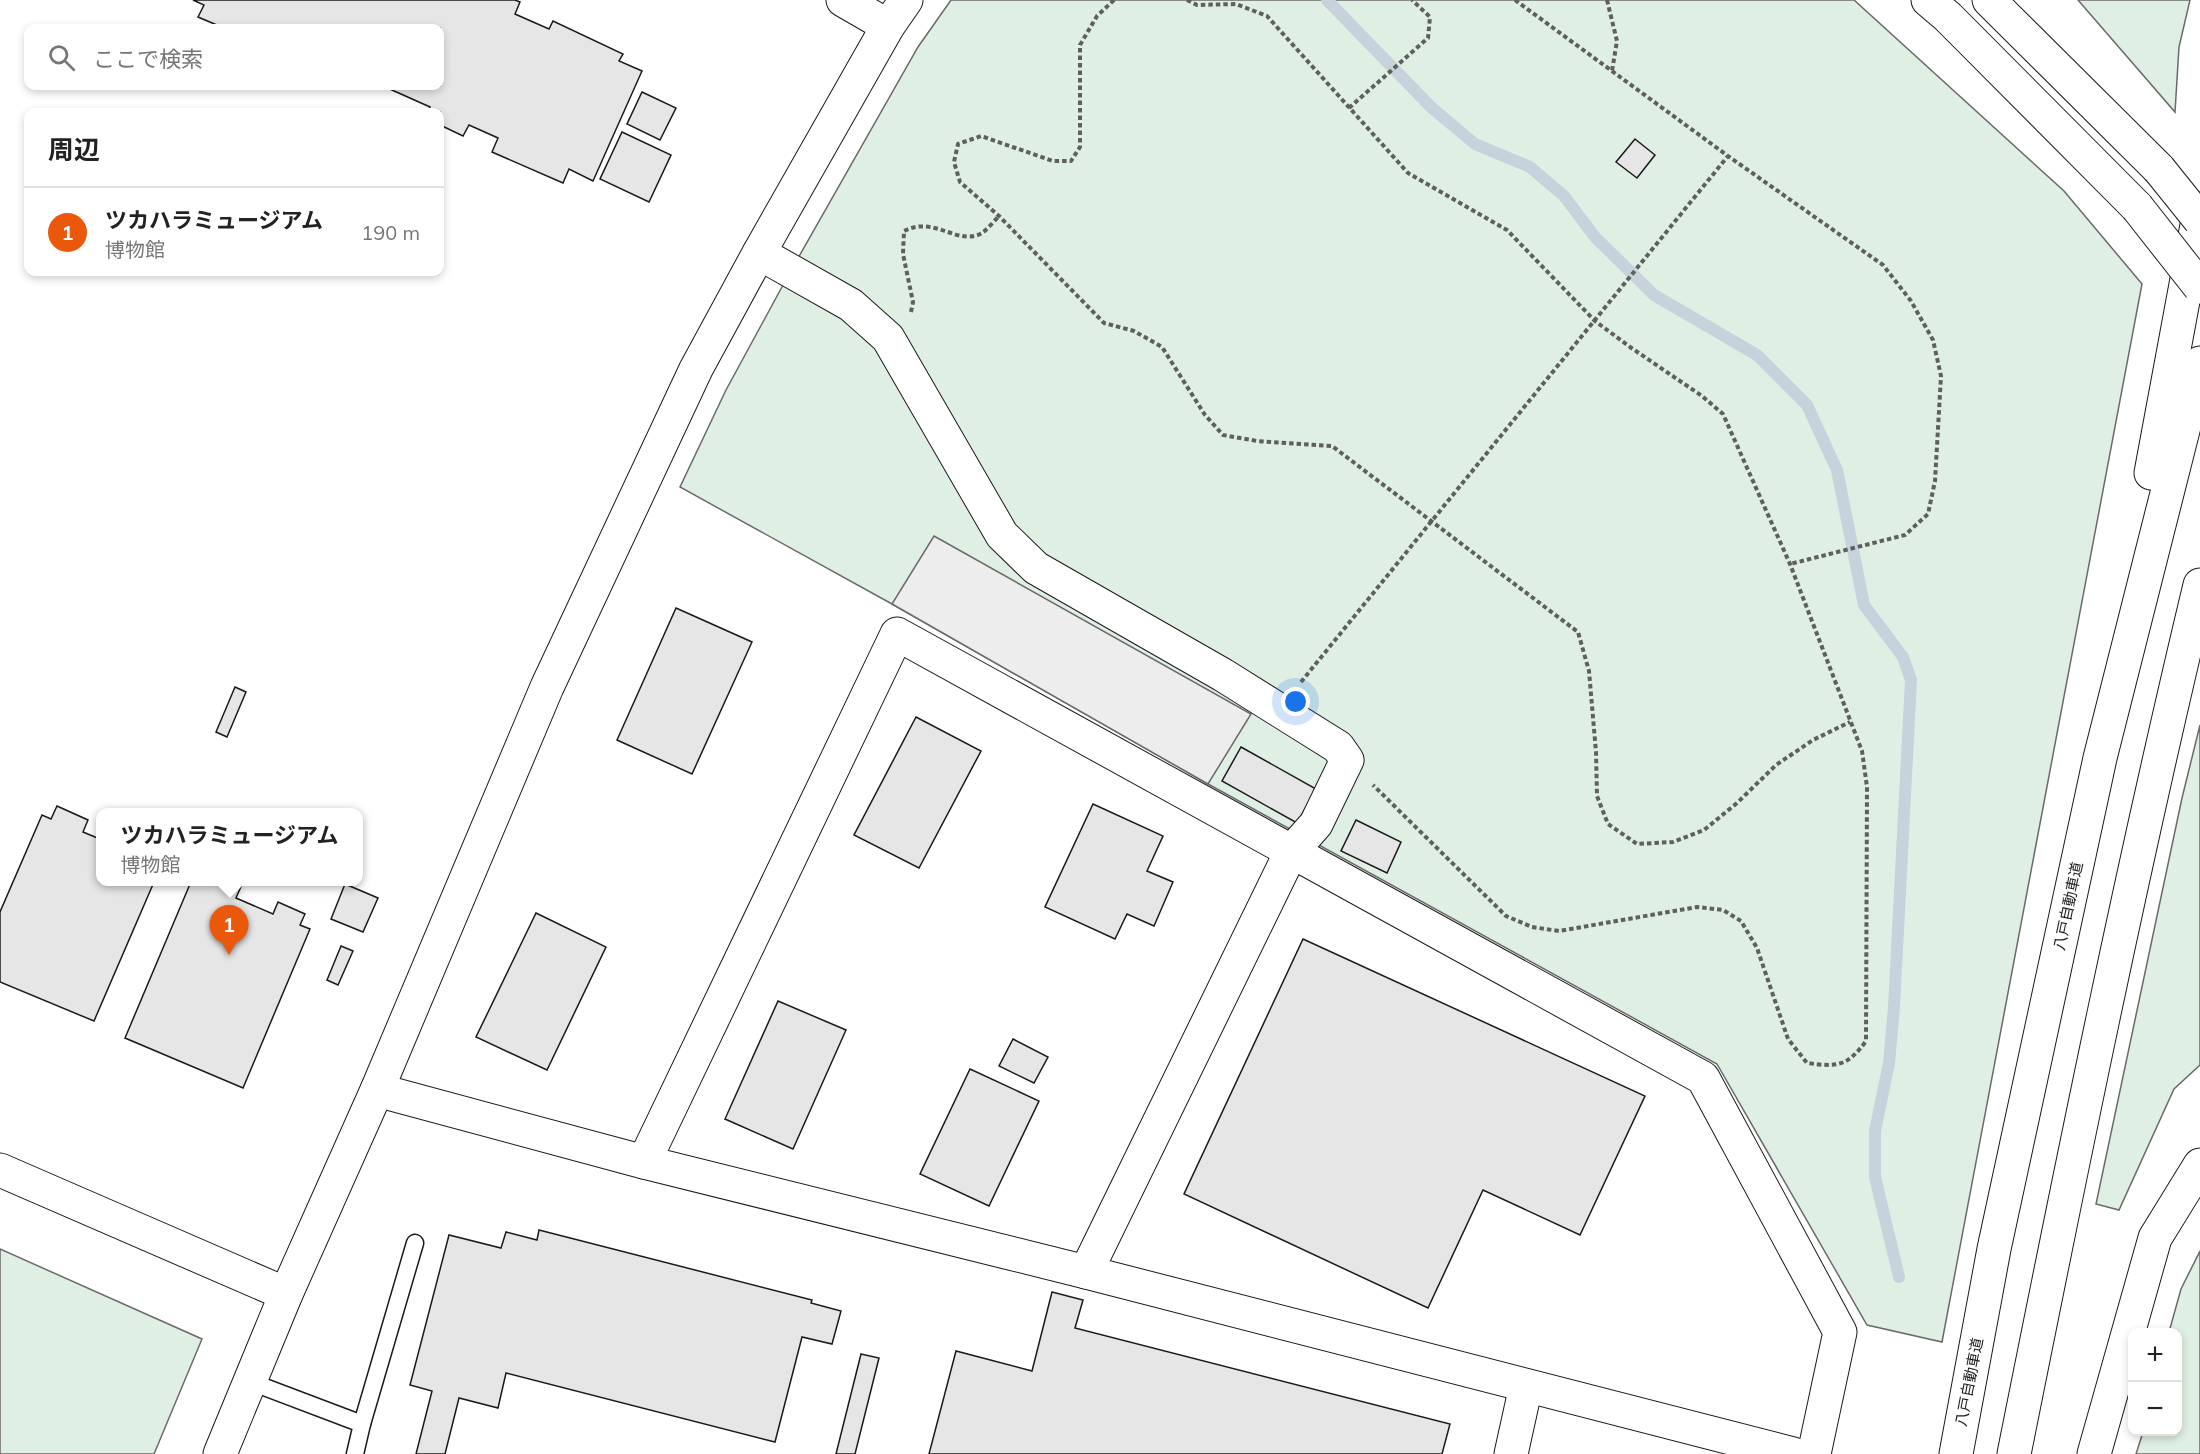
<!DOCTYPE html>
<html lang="ja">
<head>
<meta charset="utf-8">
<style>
  body { margin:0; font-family:Mulish,"Noto Sans JP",sans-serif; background:#f2f2f2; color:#222 }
  .controls { position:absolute; right:18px; bottom:18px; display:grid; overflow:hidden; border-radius:12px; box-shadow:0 3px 9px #0003 }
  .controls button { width:54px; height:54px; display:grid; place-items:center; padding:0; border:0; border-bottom:2px solid #e0e0e0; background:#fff; color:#222; font:30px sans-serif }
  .you { position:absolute; left:1296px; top:702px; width:21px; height:21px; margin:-15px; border:4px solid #fff; border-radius:50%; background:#1a73e8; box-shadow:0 0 0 9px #1a73e833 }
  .badge { display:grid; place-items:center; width:39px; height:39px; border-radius:50%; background:#ea580c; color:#fff; font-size:20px; font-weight:700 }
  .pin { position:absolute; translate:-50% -50px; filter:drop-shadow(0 2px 3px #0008) }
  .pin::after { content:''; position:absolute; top:32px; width:21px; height:18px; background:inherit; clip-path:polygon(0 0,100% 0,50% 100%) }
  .popup { position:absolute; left:96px; top:808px; width:267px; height:78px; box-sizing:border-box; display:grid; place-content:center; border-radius:12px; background:#fff; filter:drop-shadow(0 2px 4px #0005); font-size:20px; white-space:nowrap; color:#767676 }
  .popup b { font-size:22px; color:#222 }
  .popup::after { content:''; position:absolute; left:50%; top:100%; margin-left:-12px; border:12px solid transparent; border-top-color:#fff }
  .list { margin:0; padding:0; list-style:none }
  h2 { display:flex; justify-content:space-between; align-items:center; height:78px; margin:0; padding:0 24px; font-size:26px }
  h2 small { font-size:20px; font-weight:400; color:#767676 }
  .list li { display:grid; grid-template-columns:39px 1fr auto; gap:18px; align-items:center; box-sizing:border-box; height:90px; padding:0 24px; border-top:2px solid #e0e0e0 }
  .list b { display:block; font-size:22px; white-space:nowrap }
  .list p { margin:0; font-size:20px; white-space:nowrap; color:#767676 }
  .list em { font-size:20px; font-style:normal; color:#767676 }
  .icon { flex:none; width:33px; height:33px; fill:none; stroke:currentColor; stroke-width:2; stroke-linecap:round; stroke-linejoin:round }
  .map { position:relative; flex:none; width:2200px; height:1454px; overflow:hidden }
  .search { position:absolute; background:#fff; box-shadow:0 3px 9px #0003; left:24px; top:24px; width:420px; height:66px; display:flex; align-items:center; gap:15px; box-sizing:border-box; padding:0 21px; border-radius:12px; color:#767676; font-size:22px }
  .panel { position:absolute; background:#fff; box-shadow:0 3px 9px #0003; left:24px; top:108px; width:420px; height:168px; border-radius:12px }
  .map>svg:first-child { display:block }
  .green { fill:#e0efe3; stroke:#6a6a6a; stroke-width:1.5 }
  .parking { fill:#ededed; stroke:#6a6a6a; stroke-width:1.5 }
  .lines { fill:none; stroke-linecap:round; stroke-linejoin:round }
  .stream { stroke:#c6d2dc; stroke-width:12 }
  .building { fill:#e6e6e6; stroke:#1a1a1a; stroke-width:1.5 }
  .service-casing { stroke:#1a1a1a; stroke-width:19 }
  .minor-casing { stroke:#1a1a1a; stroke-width:35 }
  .tertiary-casing { stroke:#1a1a1a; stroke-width:35 }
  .motorway-casing { stroke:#1a1a1a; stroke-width:35 }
  .path { stroke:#5f5f5f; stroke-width:4; stroke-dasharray:4.5 3; stroke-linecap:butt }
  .service { stroke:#fff; stroke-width:16 }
  .minor { stroke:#fff; stroke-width:33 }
  .tertiary { stroke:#fff; stroke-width:33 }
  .motorway { stroke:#fff; stroke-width:33 }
  .motorway-bridge-casing { stroke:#1a1a1a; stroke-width:35; stroke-linecap:butt }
  .motorway-bridge { stroke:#fff; stroke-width:33 }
  .labels { text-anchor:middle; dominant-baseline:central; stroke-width:4.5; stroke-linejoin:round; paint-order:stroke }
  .street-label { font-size:15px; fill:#1a1a1a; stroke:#fff }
</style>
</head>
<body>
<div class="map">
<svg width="2200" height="1454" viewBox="0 0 2200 1454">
  <rect width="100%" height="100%" fill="#fff"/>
  <g class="green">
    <polygon points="951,0 1854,0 2064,191 2142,284 1942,1342 1867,1325 1717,1064 1208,784 892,604 680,487 726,390 789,274 918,47"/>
    <polygon points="2078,0 2190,0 2179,47 2175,112"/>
    <polygon points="2200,725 2200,1065 2174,1089 2119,1210 2096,1204 2182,798"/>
    <polygon points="0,1249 202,1339 154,1454 0,1454"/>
    <polygon points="2200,1251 2200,1454 2136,1454 2143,1432 2178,1432 2178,1332 2169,1332 2181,1289"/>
  </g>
  <polygon class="parking" points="934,536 1251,714 1208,784 892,604"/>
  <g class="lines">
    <polyline class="stream" points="1327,0 1432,108 1475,144 1530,167 1564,196 1595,237 1654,295 1757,355 1807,405 1837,470 1864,605 1903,657 1911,680 1894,1007 1889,1063 1875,1131 1875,1177 1899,1277"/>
  </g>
  <g class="building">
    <polygon points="193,0 515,0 520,2 515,14 549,29 553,21 623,54 619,61 642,71 593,181 569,169 563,183 492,152 498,138 469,125 463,136 440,125 440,112 428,112 430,107 383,86 440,86 440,28 256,28 252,27 251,28 224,28 198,17 204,5"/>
    <polygon points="642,92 676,108 660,140 627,124"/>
    <polygon points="622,132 671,155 649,202 600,179"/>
    <polygon points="1635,139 1655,155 1637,178 1616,162"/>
    <polygon points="676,608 752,642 692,774 617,740"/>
    <polygon points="235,687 246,692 227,737 216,732"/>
    <polygon points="916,717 981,751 919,868 854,835"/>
    <polygon points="1241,747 1316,789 1297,823 1222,781"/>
    <polygon points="1093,804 1163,836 1147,871 1173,882 1154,926 1127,914 1115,939 1045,907"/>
    <polygon points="57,806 88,820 83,832 100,839 100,882 154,882 94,1021 0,982 0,912 42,815 51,819"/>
    <polygon points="1356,820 1401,842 1387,873 1341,851"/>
    <polygon points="184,882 243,882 236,898 273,914 278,902 305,914 300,925 310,929 243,1088 125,1038 190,884"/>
    <polygon points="345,884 378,898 363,932 331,919"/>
    <polygon points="536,913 606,947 547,1070 476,1037"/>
    <polygon points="1303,939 1645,1096 1580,1235 1483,1190 1428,1308 1184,1194"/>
    <polygon points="341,946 353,951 338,985 327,980"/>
    <polygon points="778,1001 846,1030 793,1149 725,1119"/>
    <polygon points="1013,1039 1048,1057 1034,1083 999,1066"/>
    <polygon points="970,1069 1039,1101 989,1206 920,1174"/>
    <polygon points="539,1230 812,1300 811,1303 841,1311 832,1344 802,1337 775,1442 506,1373 498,1408 459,1398 445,1454 416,1454 432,1391 410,1385 449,1235 501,1248 506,1232 537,1240"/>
    <polygon points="1052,1292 1083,1300 1075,1328 1450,1424 1442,1454 929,1454 956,1351 1032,1371"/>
    <polygon points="861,1354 879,1358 855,1454 836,1454"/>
  </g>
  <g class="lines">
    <g class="service-casing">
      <g id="service">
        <polyline points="251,1382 362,1424 355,1454"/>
        <polyline points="362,1424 415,1243"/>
      </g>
    </g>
    <g class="minor-casing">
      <g id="minor">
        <polyline points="843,0 888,26"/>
        <polyline points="759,253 851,305 888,338 1002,535 1036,568 1223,675 1338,747 1347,760 1316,824 1291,852 1086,1272"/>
        <polyline points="377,1090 644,1162 1086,1272 1793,1454"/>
        <polyline points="644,1162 897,634 1703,1078 1840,1332 1814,1454"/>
        <polyline points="0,1170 286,1294"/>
        <polyline points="1511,1454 1526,1386"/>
      </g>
    </g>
    <g class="tertiary-casing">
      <polyline id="tertiary" points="220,1454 286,1294 377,1090 547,687 696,369 759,253 888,26 906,0"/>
    </g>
    <g class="motorway-casing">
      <g id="motorway">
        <polyline points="1928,0 1948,17 2137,207"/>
        <polyline points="1989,0 2159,169"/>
        <polyline points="2151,473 2200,209"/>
        <polyline points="1956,1454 1994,1249 2100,758 2200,363"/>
        <path d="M2014,1454c58,-290 117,-581 186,-869"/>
        <polyline points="2094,1454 2155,1238 2200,1165"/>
      </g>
    </g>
    <g class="path">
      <polyline points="1114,0 1097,16 1080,45 1080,147 1071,161 1053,161 981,136 958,144 954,162 960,182 999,216 1104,323 1134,331 1162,347 1205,415 1223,435 1257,441 1332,446 1578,632 1589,671 1596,752 1597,796 1608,824 1637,844 1673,842 1704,830 1737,803 1776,765 1813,740 1850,722"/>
      <path d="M1187,0l10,5 39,-1 31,12 141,157 99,57 88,91 35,26 72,49 21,18 67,150 72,187 5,36 -1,254c-19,26 -29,26 -59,22l-19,-24 -31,-91 -16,-27 -18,-11 -26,-3 -138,24 -27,-4 -26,-11 -133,-131"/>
      <polyline points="1515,0 1728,156 1883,265 1911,301 1933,340 1941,376 1935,481 1928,514 1905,535 1790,564"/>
      <polyline points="1607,0 1617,41 1612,71"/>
      <polyline points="1349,108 1428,38 1430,17 1412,0"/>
      <path d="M911,312l2,-10 -10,-48 1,-23c31,-16 54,16 78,2 6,-4 12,-12 17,-17"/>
      <polyline points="1301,682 1728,156"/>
    </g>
    <use href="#service" class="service"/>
    <use href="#minor" class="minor"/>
    <use href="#tertiary" class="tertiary"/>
    <use href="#motorway" class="motorway"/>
    <g class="motorway-bridge-casing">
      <g id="motorway-bridge">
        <polyline points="2159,169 2200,220"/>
        <polyline points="2137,207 2200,287"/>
      </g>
    </g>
    <use href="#motorway-bridge" class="motorway-bridge"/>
  </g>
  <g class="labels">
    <g class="street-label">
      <text transform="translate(2068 906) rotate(-78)">八戸自動車道</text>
      <text transform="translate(1969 1382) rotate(-79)">八戸自動車道</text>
    </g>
  </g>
</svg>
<div class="controls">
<button>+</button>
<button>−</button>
</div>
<div class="you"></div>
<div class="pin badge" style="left:229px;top:955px">1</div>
<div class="popup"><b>ツカハラミュージアム</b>博物館</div>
<div class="search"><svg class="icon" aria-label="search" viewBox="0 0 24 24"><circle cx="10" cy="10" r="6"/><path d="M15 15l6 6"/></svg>ここで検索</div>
<section class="panel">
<h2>周辺<small></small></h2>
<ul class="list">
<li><span class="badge">1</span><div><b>ツカハラミュージアム</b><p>博物館</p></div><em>190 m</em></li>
</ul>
</section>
</div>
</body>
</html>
